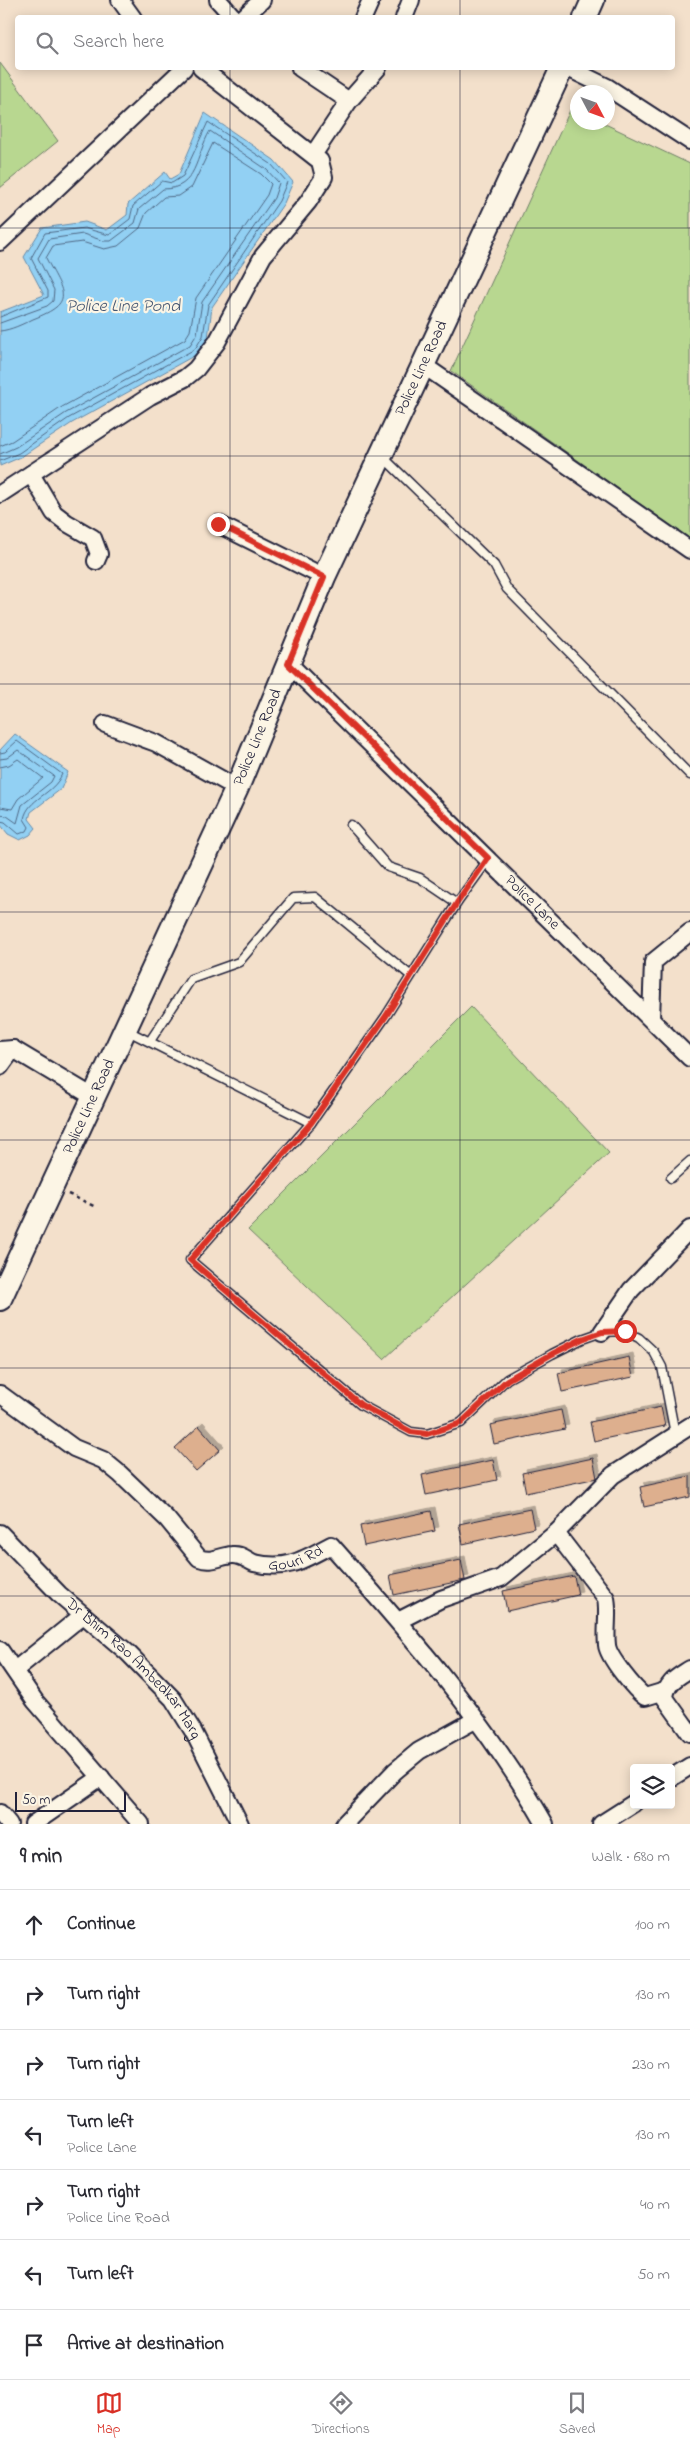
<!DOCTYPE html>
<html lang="en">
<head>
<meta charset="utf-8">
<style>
  body { margin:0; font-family:"Indie Flower",sans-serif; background:#f2f2f3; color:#2b2b33 }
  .controls { position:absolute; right:15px; bottom:15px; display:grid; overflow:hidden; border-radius:5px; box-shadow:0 2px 12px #0003 }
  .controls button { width:45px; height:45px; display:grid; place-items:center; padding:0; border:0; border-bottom:1px solid #e1e1e2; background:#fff; color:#2b2b33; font:25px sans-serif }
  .compass { position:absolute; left:570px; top:85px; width:45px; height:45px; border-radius:50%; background:#fff; box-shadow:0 2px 12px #0003; rotate:131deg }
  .scale { position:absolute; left:15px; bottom:12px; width:111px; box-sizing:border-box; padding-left:5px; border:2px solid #22223b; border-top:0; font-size:14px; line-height:18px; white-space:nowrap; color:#22223b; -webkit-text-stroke:4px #fcf5e5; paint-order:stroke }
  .stop { position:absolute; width:15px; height:15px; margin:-11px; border:4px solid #d93025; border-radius:50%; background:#fff }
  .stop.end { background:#d93025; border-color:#fff; box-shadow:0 1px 5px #0008 }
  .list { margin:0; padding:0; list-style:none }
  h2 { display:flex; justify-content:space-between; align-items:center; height:65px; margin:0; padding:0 20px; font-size:21px }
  h2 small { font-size:16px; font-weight:400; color:#7c7c81 }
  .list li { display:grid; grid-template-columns:32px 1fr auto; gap:15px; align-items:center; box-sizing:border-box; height:70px; padding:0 20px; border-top:1px solid #e1e1e2 }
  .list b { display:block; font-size:19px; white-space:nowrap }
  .list p { margin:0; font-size:16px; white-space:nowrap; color:#7c7c81 }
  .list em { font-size:16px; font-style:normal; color:#7c7c81 }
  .icon { flex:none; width:28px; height:28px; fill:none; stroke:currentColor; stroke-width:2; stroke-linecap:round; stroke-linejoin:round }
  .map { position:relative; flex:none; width:690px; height:1824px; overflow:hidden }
  .search { position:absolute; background:#fff; box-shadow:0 2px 12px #0003; left:15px; right:15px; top:15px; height:55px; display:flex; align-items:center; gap:12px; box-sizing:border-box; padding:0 18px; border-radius:5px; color:#7c7c81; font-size:19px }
  .sheet { height:555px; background:#fff }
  nav { display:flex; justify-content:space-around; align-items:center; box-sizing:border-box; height:70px; border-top:1px solid #e1e1e2; background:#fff; font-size:14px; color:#7c7c81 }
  nav a { display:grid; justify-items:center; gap:2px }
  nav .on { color:#d93025 }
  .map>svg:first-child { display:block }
  .green { fill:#b8d790; stroke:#6d7c66 }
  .water { fill:#92d0f3; stroke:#658aa9 }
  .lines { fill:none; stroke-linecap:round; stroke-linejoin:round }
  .shore { stroke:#4f6885; stroke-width:1 }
  .building { fill:#ddaf8e; stroke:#22223b; filter:url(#shadow) }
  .lane-casing { stroke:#22223b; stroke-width:11 }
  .street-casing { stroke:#22223b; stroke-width:20 }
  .secondary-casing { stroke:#22223b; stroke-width:26 }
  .path { stroke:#22223b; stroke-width:2.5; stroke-dasharray:4 4; stroke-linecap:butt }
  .lane { stroke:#fcf5e5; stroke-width:8 }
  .street { stroke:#fcf5e5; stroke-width:16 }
  .secondary { stroke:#fcf5e5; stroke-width:22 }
  .route { stroke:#d93025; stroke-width:6 }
  .grid { fill:none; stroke:#22223b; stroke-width:1; stroke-opacity:0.55 }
  .labels { text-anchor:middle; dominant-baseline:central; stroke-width:4.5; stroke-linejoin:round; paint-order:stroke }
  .street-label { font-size:16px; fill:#22223b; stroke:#fcf5e5 }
  .water-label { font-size:18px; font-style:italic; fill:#445672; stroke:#fcf5e5 }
</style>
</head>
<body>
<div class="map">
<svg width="690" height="1824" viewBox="0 0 690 1824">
  <defs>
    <filter id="shadow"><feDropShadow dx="4" dy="-4" stdDeviation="0" flood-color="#0004"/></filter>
  </defs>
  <rect width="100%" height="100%" fill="#f3e0cb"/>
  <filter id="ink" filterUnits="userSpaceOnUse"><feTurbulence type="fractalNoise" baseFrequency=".02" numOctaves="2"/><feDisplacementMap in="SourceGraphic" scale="10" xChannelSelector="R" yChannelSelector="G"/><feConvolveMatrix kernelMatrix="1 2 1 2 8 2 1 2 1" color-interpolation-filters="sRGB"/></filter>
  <g filter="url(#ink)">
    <g class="green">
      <polygon points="0,63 58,141 0,188"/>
      <polygon points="571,108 577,110 578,122 603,123 690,164 690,539 451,371"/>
      <polygon points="471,1007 609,1153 384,1359 248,1230"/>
    </g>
    <g class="water">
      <polygon points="205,113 274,160 293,182 284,203 212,307 208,338 199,353 72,423 21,457 0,466 0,312 44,295 24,257 42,228 85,222 107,230 127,215 128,204 165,172 170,179 179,174"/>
      <polygon points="15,734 68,772 61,789 31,812 29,819 36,828 30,835 20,840 8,834 0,824 0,750"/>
    </g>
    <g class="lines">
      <g class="shore">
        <polyline points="0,317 48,297 48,291 31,258 45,233 84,228 109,235 130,219 133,206 162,181 172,183 183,176 208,122 271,164 287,182 279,201 208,305 203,336 195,349 69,418 19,453 0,461"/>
        <path d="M0,323l47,-17 6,-5 1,-11 -16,-32 11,-19 34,-5 21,7h7l24,-18 4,-14 24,-20c35,0 32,-33 47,-58l56,38 13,14 -5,15 -72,104 -5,32 -7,11 -124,68 -50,34 -16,7"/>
        <path d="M0,331c11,-1 23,-7 33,-12 44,-17 30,-27 13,-61l7,-12 29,-4 22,7 14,-3 22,-18 6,-15 18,-16 15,-1 13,-9 21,-44 48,31 10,10 -4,11 -71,103 -6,33 -5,8 -123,68 -50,34 -12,5"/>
        <path d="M0,753l5,-1 12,-11 45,33c-9,21 -34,24 -38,45l5,8 -2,4 -8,3 -14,-12 -5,-1"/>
        <polyline points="0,759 7,758 18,750 54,776 51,782 22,805 17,823 7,816 0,815"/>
        <polyline points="0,767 9,765 18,759 43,778 18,799 12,809 0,807"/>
      </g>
    </g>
    <g class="building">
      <polygon points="629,1357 633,1377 562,1392 558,1373"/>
      <polygon points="661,1407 665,1426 594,1441 590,1422"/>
      <polygon points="561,1410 565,1429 494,1444 490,1425"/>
      <polygon points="199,1426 220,1450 196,1471 175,1448"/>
      <polygon points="593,1458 597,1478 526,1493 522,1473"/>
      <polygon points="493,1460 497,1480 426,1495 422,1475"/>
      <polygon points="690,1476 690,1497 644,1507 640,1487"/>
      <polygon points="530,1509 534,1528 463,1544 459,1524"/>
      <polygon points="431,1511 435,1531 364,1546 360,1526"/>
      <polygon points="461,1560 465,1580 394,1595 390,1575"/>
      <polygon points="574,1576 578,1595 507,1611 503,1591"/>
    </g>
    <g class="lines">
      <g class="lane-casing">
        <g id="lane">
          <polyline points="383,457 494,565 507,589 690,775"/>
          <polyline points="351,825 388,867 420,878 457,903"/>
          <polyline points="488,860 457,903 386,1016 311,1123 190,1260 361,1405 411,1432 427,1434 461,1423 507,1379 552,1354 582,1339 602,1332 625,1331 639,1338 654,1352 662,1367 675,1434"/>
          <polyline points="128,1031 311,1123"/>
          <polyline points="150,1041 191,979 239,962 293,898 315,897 410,975"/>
          <polyline points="671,1178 690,1161"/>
        </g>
      </g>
      <g class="street-casing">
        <g id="street">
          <polyline points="120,0 133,18"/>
          <polyline points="218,0 234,18"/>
          <polyline points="243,18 262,0"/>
          <polyline points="363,18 371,0"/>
          <polyline points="404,18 411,0"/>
          <polyline points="300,68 349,101"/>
          <polyline points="568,68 607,87 690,141"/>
          <polyline points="313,155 349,101 378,68"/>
          <polyline points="0,242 184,68"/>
          <polyline points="423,365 690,550"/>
          <polyline points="31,474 54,513 67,523 93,538 99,554 96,561"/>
          <polyline points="0,494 150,396 185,378 196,369 217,342 263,256 308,202 324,177 320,161 201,68"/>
          <polyline points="218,524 324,577"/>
          <path id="s1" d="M288,663l402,395"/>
          <polyline points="105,724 156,743 237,788"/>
          <polyline points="651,1019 653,962 690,932"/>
          <polyline points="0,1050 13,1049 95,1098"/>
          <polyline points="0,1067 13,1049"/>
          <polyline points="602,1332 631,1290 690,1229"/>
          <path id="s2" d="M0,1394l74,54 29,12 17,14 47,45 32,39c13,5 21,-2 33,-3 9,-1 15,5 22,8 33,8 49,-3 77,-18 77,87 156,177 214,279"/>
          <path id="s3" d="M0,1533l59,61 69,59 45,46 20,32 47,93"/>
          <path d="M556,1533l50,65c3,16 -1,31 1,47 1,12 28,45 38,52l20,-6"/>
          <polyline points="398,1621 441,1599 501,1578 556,1533 613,1475 690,1426"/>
          <polyline points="0,1650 35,1701 141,1824"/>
          <path d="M690,1669c-12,8 -24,13 -25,29l25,35"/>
          <polyline points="15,1670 83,1615"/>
          <polyline points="671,1778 690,1766"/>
          <polyline points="0,1813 9,1824"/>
          <polyline points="33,1824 101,1777"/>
          <polyline points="344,1824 395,1771 419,1751 475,1720"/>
          <polyline points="601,1824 634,1803"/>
        </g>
      </g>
      <g class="secondary-casing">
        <g id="secondary">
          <polyline points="585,18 593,0"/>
          <path id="s4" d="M0,1299l237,-511 87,-211 238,-509"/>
        </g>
      </g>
      <polyline class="path" points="68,1194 96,1207"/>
      <use href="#lane" class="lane"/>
      <use href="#street" class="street"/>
      <use href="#secondary" class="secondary"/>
    </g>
  </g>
  <g class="lines" filter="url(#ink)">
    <polyline class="route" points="218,524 324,577 288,664 488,858 457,903 386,1016 311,1123 190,1260 361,1405 411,1432 427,1434 461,1423 507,1380 552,1354 582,1339 602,1332 625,1331"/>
  </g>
  <path class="grid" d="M230,0v18M460,0v18M230,68v1756M460,68v1756M0,228h690M0,456h690M0,684h690M0,912h690M0,1140h690M0,1368h690M0,1596h690"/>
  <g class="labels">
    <g class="street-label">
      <text stroke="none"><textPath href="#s4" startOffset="1022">Police Line Road</textPath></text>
      <text stroke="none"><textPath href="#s4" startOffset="618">Police Line Road</textPath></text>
      <text stroke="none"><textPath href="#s1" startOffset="342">Police Lane</textPath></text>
      <text stroke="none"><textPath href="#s4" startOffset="212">Police Line Road</textPath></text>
      <text stroke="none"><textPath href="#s2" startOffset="361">Gouri Rd</textPath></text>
      <text stroke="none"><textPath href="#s3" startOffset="191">Dr Bhim Rao Ambedkar Marg</textPath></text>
    </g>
    <g class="water-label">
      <text x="123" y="307">Police Line Pond</text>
    </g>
  </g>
</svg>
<div class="controls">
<button><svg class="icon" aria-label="layers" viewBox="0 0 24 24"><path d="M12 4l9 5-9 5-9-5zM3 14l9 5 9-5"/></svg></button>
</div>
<svg class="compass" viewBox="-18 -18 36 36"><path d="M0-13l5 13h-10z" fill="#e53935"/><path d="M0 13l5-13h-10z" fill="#7c7c81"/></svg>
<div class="scale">50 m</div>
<div class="stop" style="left:625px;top:1331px"></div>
<div class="stop end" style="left:218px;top:524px"></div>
<div class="search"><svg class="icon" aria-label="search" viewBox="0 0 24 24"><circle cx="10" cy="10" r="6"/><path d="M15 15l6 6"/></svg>Search here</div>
</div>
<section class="sheet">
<h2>9 min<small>Walk · 680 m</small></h2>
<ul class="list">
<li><svg class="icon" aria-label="ahead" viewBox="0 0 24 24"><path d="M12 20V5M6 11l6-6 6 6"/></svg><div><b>Continue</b></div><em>100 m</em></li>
<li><svg class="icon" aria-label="right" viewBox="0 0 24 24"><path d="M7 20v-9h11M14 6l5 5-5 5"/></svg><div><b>Turn right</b></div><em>130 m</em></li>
<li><svg class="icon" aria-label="right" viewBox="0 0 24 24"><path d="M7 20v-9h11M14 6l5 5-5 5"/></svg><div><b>Turn right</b></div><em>230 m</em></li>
<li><svg class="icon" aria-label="left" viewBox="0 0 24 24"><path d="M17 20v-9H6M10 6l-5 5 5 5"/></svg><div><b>Turn left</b><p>Police Lane</p></div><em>130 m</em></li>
<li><svg class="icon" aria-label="right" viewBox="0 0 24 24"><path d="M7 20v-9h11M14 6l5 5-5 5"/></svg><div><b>Turn right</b><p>Police Line Road</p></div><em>40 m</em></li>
<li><svg class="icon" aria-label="left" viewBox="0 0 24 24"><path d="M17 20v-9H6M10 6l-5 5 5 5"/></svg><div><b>Turn left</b></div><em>50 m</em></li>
<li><svg class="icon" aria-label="arrive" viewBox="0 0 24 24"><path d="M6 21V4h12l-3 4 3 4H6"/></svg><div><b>Arrive at destination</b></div></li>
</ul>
</section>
<nav>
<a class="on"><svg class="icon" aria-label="map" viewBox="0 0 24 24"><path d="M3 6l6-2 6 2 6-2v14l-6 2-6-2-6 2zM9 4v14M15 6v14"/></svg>Map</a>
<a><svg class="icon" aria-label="directions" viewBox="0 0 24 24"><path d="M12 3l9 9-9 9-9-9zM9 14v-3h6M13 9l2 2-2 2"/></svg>Directions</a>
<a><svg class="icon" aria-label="saved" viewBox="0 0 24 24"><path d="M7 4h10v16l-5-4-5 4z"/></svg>Saved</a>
</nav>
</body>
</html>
